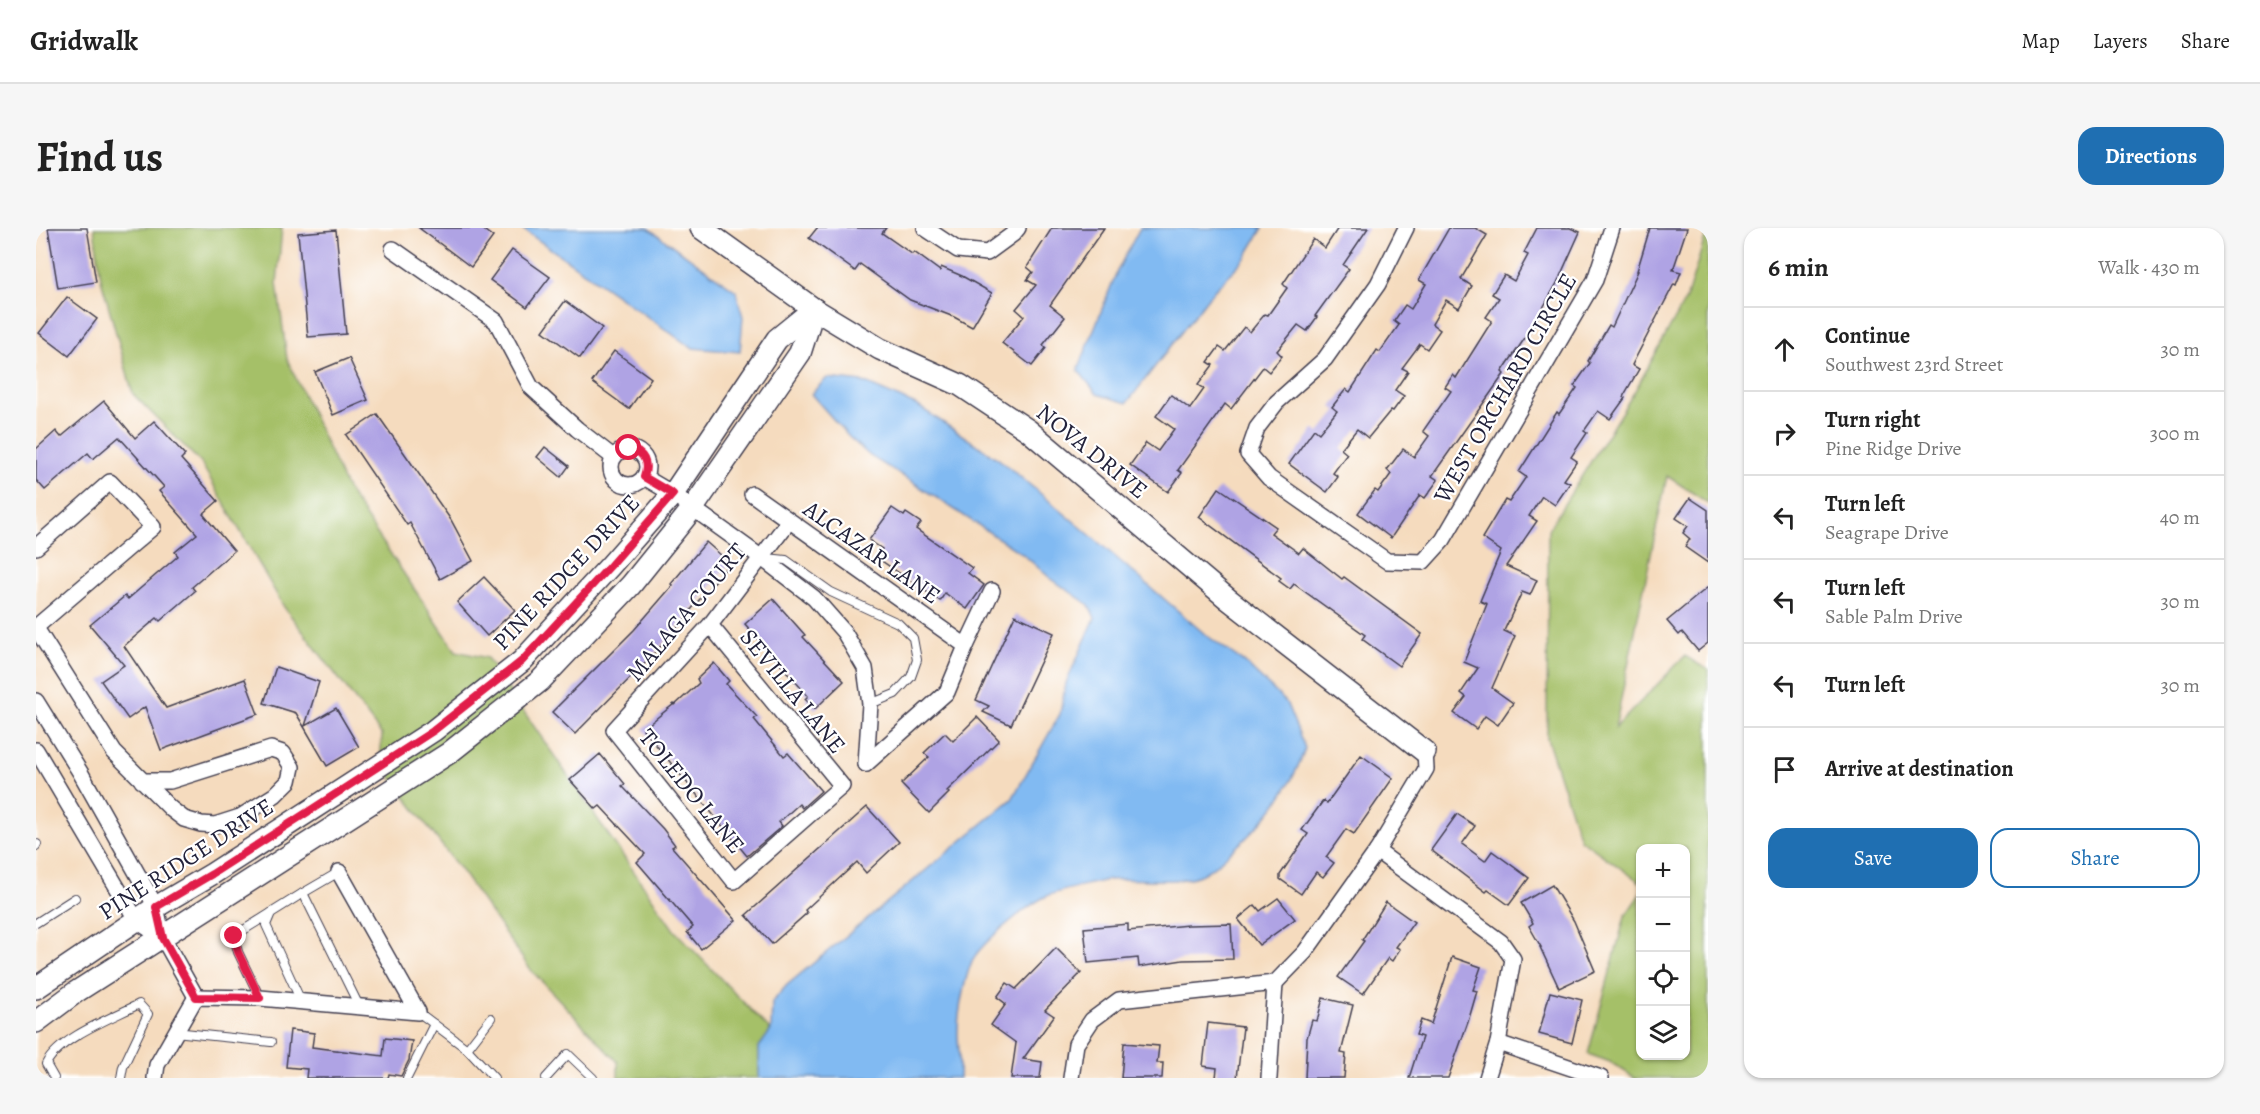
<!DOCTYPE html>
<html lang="en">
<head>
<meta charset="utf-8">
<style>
  body { margin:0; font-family:Alegreya,serif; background:#f6f6f6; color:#222 }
  .controls { position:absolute; right:18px; bottom:18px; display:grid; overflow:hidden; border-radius:12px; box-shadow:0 2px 4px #0004 }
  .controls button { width:54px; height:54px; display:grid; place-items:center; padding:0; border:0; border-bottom:2px solid #e0e0e0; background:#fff; color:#222; font:30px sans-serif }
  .stop { position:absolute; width:18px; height:18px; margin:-14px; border:4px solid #e11d48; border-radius:50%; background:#fff }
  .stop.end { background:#e11d48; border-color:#fff; box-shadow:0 2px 6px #0008 }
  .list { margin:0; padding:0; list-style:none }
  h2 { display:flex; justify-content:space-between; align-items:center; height:78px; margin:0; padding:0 24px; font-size:26px }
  h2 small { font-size:20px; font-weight:400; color:#767676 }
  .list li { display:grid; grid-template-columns:39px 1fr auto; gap:18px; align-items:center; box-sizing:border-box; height:84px; padding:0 24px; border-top:2px solid #e0e0e0 }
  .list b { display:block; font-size:22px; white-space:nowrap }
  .list p { margin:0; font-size:20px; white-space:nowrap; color:#767676 }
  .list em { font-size:20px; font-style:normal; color:#767676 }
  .actions { display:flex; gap:12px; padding:18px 24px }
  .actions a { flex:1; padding:14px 0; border:2px solid #1f6fb2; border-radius:18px; text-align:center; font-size:21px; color:#1f6fb2 }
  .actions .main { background:#1f6fb2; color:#fff }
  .icon { flex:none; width:33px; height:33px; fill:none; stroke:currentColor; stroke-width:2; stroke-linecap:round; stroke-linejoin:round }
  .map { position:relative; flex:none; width:1672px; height:850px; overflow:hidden; border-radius:18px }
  header { display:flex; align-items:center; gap:36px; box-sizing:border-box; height:84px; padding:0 30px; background:#fff; border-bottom:2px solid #e0e0e0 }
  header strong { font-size:28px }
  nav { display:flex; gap:33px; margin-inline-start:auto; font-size:21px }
  .intro { display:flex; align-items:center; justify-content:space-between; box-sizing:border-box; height:144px; padding:0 36px }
  h1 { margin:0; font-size:42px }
  .button { padding:15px 27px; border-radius:18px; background:#1f6fb2; color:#fff; font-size:21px; font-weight:700 }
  main { display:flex; gap:36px; padding:0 36px }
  aside { flex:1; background:#fff; border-radius:18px; box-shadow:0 2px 4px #0004 }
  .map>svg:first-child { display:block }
  .green { fill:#a5c067; stroke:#647151; stroke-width:1.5 }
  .water { fill:#81baf2; stroke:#526e96; stroke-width:1.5 }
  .building { fill:#afa3e4 }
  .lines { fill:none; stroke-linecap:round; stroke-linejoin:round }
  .lane-casing { stroke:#423e4f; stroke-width:10 }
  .street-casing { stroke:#423e4f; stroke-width:18 }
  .secondary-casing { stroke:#423e4f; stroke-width:24 }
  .lane { stroke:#fff; stroke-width:8 }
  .street { stroke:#fff; stroke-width:15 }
  .secondary { stroke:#fff; stroke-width:21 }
  .route { stroke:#e11d48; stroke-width:8 }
  .labels { text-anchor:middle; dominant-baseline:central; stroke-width:4.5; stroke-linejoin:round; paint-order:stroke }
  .street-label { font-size:24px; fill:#22223b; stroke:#fff }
</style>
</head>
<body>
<header>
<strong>Gridwalk</strong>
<nav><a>Map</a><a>Layers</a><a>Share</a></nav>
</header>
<div class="intro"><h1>Find us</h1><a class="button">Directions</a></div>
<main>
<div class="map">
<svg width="1672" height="850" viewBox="0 0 1672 850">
  <rect width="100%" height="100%" fill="#fff"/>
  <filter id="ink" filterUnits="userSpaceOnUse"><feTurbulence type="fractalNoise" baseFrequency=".0167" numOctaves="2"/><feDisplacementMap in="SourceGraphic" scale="12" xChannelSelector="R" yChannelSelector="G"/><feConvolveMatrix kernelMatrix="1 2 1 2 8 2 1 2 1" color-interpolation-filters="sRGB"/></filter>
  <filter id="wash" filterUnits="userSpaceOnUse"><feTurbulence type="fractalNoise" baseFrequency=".008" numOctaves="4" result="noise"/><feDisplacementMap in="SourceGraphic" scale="24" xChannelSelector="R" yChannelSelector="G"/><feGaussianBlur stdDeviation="1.35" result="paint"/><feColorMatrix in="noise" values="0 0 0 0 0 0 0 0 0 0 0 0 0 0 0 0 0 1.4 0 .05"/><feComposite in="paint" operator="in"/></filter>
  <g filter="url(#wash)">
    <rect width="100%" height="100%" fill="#f5dbbe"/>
    <g class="green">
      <polygon points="58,0 246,0 241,55 251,131 311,261 420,423 451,430 638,702 735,803 723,819 723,850 582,850 582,834 494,741 429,648 344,535 346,507 248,379 165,235 97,166 65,51"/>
      <polygon points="1672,0 1672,275 1631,248 1579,500 1649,428 1672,442 1672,850 1599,850 1574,834 1552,826 1589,688 1604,666 1604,828 1650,828 1650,620 1604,620 1604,654 1544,611 1511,510 1512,302 1597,166 1651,69"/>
    </g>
    <g class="water">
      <polygon points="485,0 612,0 700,63 707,89 704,124 656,120"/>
      <polygon points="1104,0 1227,0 1209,30 1174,67 1091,175 1061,166 1042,142 1081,43"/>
      <path d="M791,150l36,4 55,24 82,54 83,69 123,106 38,27 42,40 19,46c-14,44 -44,79 -79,108 -8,7 -16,15 -26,19 -25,10 -63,2 -91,5 -12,2 -51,11 -62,16 -18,8 -66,47 -75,65 -8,20 -15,55 -14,76 1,14 2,27 1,41h-200v-31l12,-17 1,-28 15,-17 225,-186 48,-85 6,-31 29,-65 -6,-13 -39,-27 -26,-23 -113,-74 -41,-25 -21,-19 -38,-43z"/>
    </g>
    <g id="blocks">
      <g class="building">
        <polygon points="12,0 51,0 60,54 22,60"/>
        <polygon points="383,0 445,0 457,9 435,39"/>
        <polygon points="781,0 850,0 846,5 876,26 878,24 904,43 905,39 926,48 956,65 936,99 918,89 874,72 824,36 819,43 773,10"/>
        <polygon points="1016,0 1068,0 1014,77 1029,89 1007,117 1010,120 996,138 966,115 988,88 980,81 1000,57 991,52 997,44 991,39"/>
        <polygon points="1302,0 1332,0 1307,37 1313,41 1279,88 1281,89 1271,103 1262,97 1241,123 1246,128 1233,144 1227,139 1195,181 1189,176 1142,242 1146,245 1132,264 1094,237 1110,215 1122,223 1138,201 1120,188 1135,167 1154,181 1168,161 1162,157 1177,137 1172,134 1183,119 1189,123 1208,99 1214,104 1229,86 1232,87 1251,60 1247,56 1277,11 1289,20"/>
        <polygon points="1413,0 1439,0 1451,7 1425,51 1436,58 1423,80 1410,72 1396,96 1404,102 1391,121 1384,116 1366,140 1372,143 1359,162 1368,168 1357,183 1355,182 1332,210 1321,201 1305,221 1311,226 1297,245 1302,249 1291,264 1253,236 1278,201 1283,205 1301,183 1296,179 1310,161 1314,164 1341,122 1344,124 1363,97 1358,93 1369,77 1375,81 1390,56 1383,52"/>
        <polygon points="1501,0 1534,0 1544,4 1521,55 1495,101 1466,144 1468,146 1396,248 1402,252 1389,270 1384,267 1355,310 1322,285 1339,262 1342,264 1355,246 1351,242 1367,221 1378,229 1393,208 1387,203 1415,163 1409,159 1417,147 1420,150 1456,93 1450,89 1463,70 1456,66 1468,47 1478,53 1492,27 1488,25"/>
        <polygon points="1614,0 1651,0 1637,42 1645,44 1640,57 1638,56 1596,137 1603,141 1587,169 1589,170 1574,191 1562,183 1548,203 1551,205 1535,229 1541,233 1528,252 1534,255 1519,277 1506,268 1493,288 1501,293 1470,338 1501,352 1494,367 1486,364 1468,403 1479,408 1456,460 1477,475 1462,497 1449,488 1440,501 1418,485 1430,469 1425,465 1442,440 1428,434 1451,376 1444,373 1465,323 1446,310 1469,272 1473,274 1490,249 1483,244 1521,184 1523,186 1541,160 1538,158 1554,135 1552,133 1573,97 1576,99 1602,43 1601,43"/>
        <polygon points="300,2 310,106 272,109 262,5"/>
        <polygon points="476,22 514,49 491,79 454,52"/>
        <polygon points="31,69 61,91 33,128 3,105"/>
        <polygon points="529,73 566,100 544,130 507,103"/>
        <polygon points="578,123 615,150 593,181 556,154"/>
        <polygon points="313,130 332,172 297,187 279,144"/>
        <polygon points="68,173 99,210 118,193 149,227 145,231 182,273 167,286 198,323 156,359 159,363 124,393 121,390 88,418 130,480 209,451 222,486 125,522 109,479 92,491 65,453 88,437 54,397 89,368 92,371 142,328 139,324 161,306 123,263 128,259 83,209 57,231 52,225 9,262 0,252 0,221 20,203 25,209"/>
        <polygon points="341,186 415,292 437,333 404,351 374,295 371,297 310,207"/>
        <polygon points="509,219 533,238 525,249 501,229"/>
        <polygon points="1183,260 1240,299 1235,305 1263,325 1267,320 1306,351 1308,349 1386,406 1363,438 1326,411 1329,407 1258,356 1254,361 1243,353 1245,350 1163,289"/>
        <polygon points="1654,270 1672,282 1672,335 1649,319 1654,311 1647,305 1652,298 1640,290"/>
        <polygon points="856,280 868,288 870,285 885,295 880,301 936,340 932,345 948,357 931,381 909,365 904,373 840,329 846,321 833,312"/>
        <polygon points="670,314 694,335 654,383 655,384 615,429 539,506 516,484 598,402 637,357 635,356"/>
        <polygon points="448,349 479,382 451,408 421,374"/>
        <polygon points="1672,359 1672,415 1662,423 1646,404 1643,407 1631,393"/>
        <polygon points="737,371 769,407 767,409 808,453 779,481 769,471 772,468 709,396"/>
        <polygon points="979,387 1018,405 975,497 947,484 953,478 940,472"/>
        <polygon points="678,435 693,453 690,456 721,489 718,491 748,528 752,525 785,563 766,580 763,576 743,594 746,598 711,628 607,501 638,476 639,477 663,455 661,451"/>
        <polygon points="240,439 283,454 269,498 300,480 323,519 291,538 260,485 228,475"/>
        <polygon points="941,489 963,512 911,563 913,565 893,585 865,556 893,529 888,525 909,505 917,513"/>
        <polygon points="564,526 589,556 586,558 627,601 639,617 636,619 700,692 665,721 651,704 657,699 601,634 609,626 564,578 560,581 534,552"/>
        <polygon points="1325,527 1357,550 1318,606 1310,601 1290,629 1298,635 1287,649 1280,644 1265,666 1244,651 1244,647 1272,606 1266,602 1287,573 1291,575"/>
        <polygon points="831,579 863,614 830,645 821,634 769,682 771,685 736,716 710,687"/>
        <polygon points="1421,586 1439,598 1426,616 1449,633 1456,623 1493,650 1473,677 1452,662 1450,664 1395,622"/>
        <polygon points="1516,657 1538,693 1559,743 1523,760 1504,719 1505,719 1493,698 1497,695 1485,675"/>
        <polygon points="1242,670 1259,691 1223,717 1202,691 1219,677 1224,683"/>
        <polygon points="1350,674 1378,694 1360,719 1364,721 1356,733 1352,730 1327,766 1302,749 1328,713 1326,712"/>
        <polygon points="1092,696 1092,703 1152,697 1195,696 1197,731 1147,732 1103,739 1102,730 1052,735 1048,700"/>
        <polygon points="1020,720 1045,745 1009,782 1018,788 987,831 1006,834 1004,850 975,850 980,815 955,797 970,776 961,769 971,755 980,761"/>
        <polygon points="1416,729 1445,739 1437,762 1441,763 1432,794 1412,850 1373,850 1386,809 1380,807 1385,792 1395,796"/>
        <polygon points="1514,764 1546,772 1536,815 1503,806"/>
        <polygon points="1287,770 1317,777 1305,825 1310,826 1308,850 1269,850 1271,810 1276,792 1281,793"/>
        <polygon points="1172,795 1207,799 1201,850 1180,850 1181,840 1167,838"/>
        <polygon points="254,802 278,805 276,819 347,828 349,810 376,813 373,832 365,848 353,846 352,850 270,850 271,841 250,839"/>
        <polygon points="1088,815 1123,818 1121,835 1127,835 1126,850 1085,850"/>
      </g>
    </g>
  </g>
  <g filter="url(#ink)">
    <use href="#blocks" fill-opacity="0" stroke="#423e4f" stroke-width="1.5"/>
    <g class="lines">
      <g class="lane-casing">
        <g id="lane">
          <polyline points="731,330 750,332 795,364 862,395 877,410 881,432 875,449 859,466 834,476"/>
          <polyline points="0,618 1,616"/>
          <polyline points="267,665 303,644"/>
          <polyline points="0,695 39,670"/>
          <polyline points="224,770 202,724 198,708 235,685"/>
          <polyline points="265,773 230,697 235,685 267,665 323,778"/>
          <polyline points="398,796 431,821 455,790"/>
          <polyline points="139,804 235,814"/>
          <polyline points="431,821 458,850"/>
          <path d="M18,850l-8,-14c14,-27 66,-46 93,-60l9,10 -25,53 -2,11"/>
          <polyline points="371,850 398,796 382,784"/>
          <polyline points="510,850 532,826 557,850"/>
        </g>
      </g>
      <g class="street-casing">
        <g id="street">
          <polyline points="889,0 922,22 951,25 977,6 982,0"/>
          <polyline points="1370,0 1342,56 1289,131 1241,174 1221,200 1212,226 1233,250 1351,333 1387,334 1407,312 1559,52 1576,0"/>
          <polyline points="357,21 460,93 495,159 541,201 577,229"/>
          <circle cx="593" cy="239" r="18"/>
          <polyline points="608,249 637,266 726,330 778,370 808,404 829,440 834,476 830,536"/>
          <polyline points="716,266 930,418"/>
          <polyline points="0,319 74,254 117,299 0,399"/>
          <polyline points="674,397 806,558 698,653 578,502 674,397 753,293"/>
          <polyline points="0,400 78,524 135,581 148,591 165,596 179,597 204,589 239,567 253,553 256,539 247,525 235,521 134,553 106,553"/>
          <polyline points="0,473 44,544 120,679 127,710 160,769"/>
          <polyline points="0,522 101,693 127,710"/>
          <polyline points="830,536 911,464 930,418 956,363"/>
          <polyline points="1341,623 1465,714 1477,731 1462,815 1451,850"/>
          <polyline points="1239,755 1269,724 1341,623 1390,541 1389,524"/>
          <polyline points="1462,815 1565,850"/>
          <polyline points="119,850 121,837 160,769 224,770 382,784 303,644"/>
          <polyline points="1035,850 1040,816 1056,792 1083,772 1239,755"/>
          <polyline points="1233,850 1239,755"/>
        </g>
      </g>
      <g class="secondary-casing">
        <g id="secondary">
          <polyline points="665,0 778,81 844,121 924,157 992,202 1192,371 1389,524"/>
          <polyline points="0,760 120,679 176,646 397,503 486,433 574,338 637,266 741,111 778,81"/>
          <polyline points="0,794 40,764 413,525 504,453 595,357 657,280 764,125 778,81"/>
        </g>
      </g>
      <use href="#lane" class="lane"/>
      <use href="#street" class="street"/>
      <use href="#secondary" class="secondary"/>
    </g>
  </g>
  <g class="lines" filter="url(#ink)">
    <path class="route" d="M198,708l4,16 22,46 -64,-1 -33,-59 -7,-31 56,-33 221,-143 89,-70 88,-95 63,-72 -29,-17c5,-14 0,-25 -15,-29"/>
  </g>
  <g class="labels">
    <g class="street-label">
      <text transform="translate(1469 160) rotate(-60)">WEST ORCHARD CIRCLE</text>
      <text transform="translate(1056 223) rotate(39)">NOVA DRIVE</text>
      <text transform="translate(836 324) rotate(35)">ALCAZAR LANE</text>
      <text transform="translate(530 344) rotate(-47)">PINE RIDGE DRIVE</text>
      <text transform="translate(650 384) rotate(-50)">MALAGA COURT</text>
      <text transform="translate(757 463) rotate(51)">SEVILLA LANE</text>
      <text transform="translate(656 563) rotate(51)">TOLEDO LANE</text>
      <text transform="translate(150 631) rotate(-33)">PINE RIDGE DRIVE</text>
    </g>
  </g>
</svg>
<div class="controls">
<button>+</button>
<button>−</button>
<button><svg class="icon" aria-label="locate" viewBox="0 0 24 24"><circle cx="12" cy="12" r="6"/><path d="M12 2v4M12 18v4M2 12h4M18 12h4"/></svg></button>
<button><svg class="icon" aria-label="layers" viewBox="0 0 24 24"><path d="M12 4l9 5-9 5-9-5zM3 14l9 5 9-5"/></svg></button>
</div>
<div class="stop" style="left:593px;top:220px"></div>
<div class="stop end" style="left:198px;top:708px"></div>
</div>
<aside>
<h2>6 min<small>Walk · 430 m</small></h2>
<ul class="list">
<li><svg class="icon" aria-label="ahead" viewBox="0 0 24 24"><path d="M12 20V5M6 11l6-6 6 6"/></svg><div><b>Continue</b><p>Southwest 23rd Street</p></div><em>30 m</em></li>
<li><svg class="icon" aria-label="right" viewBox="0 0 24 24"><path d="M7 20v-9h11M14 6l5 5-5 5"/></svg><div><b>Turn right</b><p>Pine Ridge Drive</p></div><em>300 m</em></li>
<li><svg class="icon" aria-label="left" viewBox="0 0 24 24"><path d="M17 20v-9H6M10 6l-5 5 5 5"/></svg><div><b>Turn left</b><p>Seagrape Drive</p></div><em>40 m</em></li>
<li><svg class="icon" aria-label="left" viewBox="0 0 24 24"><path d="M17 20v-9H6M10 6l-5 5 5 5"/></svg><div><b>Turn left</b><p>Sable Palm Drive</p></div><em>30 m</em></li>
<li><svg class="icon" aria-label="left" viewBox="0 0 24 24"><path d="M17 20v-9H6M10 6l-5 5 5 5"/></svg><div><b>Turn left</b></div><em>30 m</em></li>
<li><svg class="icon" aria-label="arrive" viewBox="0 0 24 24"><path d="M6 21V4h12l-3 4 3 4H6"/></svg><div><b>Arrive at destination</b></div></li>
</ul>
<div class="actions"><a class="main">Save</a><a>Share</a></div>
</aside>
</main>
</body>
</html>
